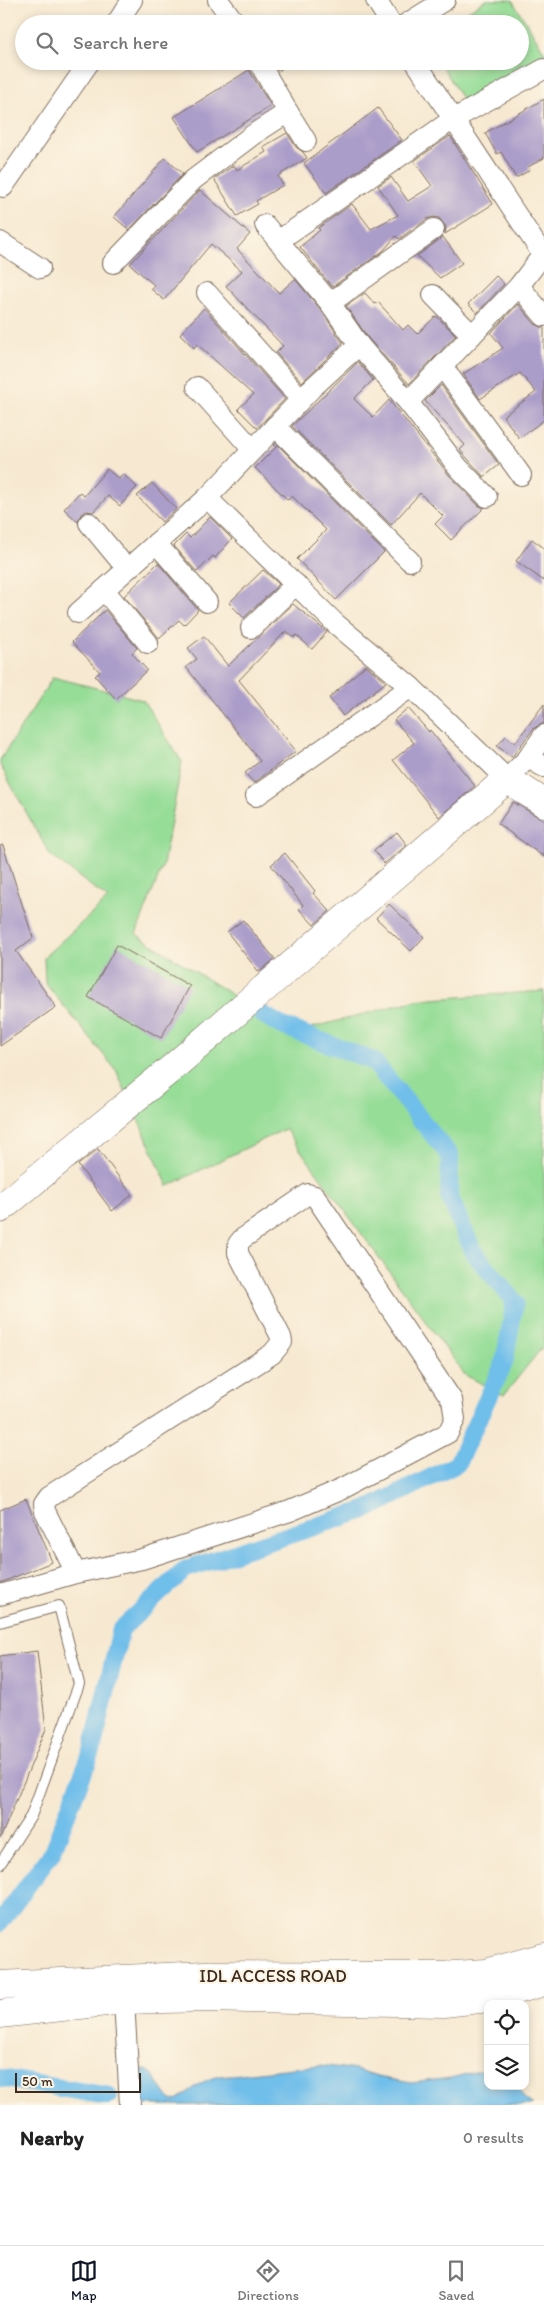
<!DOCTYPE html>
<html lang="en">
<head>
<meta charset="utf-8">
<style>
  body { margin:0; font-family:Itim,sans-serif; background:#f6f6f6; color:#222 }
  .controls { position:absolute; right:15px; bottom:15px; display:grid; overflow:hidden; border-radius:10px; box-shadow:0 2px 8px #0003 }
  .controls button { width:45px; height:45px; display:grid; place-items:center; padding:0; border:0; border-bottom:1px solid #e0e0e0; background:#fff; color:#222; font:25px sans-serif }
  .scale { position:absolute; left:15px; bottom:12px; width:126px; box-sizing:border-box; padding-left:5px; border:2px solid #3b2a1e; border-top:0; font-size:14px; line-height:18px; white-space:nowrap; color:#3b2a1e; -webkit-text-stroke:4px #fcf5e5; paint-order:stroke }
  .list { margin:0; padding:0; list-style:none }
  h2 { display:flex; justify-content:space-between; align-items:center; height:65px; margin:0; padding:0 20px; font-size:21px }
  h2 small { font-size:16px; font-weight:400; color:#767676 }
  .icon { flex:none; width:28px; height:28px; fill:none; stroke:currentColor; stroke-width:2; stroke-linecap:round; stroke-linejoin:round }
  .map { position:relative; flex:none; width:544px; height:2105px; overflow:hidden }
  .search { position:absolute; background:#fff; box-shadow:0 2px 8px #0003; left:15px; right:15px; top:15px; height:55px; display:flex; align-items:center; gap:12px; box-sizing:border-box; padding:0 18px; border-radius:28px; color:#767676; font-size:19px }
  .sheet { height:140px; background:#fff }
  nav { display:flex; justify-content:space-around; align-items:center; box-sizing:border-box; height:70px; border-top:1px solid #e0e0e0; background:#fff; font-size:14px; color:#767676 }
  nav a { display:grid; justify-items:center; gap:2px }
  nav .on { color:#111827 }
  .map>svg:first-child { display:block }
  .green { fill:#96dd97; stroke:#68845a }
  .water { fill:#6fbeea; stroke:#557484 }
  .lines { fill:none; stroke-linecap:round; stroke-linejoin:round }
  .canal { stroke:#6fbeea; stroke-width:18 }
  .building { fill:#ab9dc9 }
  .lane-casing { stroke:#7d6d5d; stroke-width:12 }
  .street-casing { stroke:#7d6d5d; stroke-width:22 }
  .secondary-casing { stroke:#7d6d5d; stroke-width:29 }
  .lane { stroke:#fff; stroke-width:10 }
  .street { stroke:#fff; stroke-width:20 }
  .secondary { stroke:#fff; stroke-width:28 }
  .labels { text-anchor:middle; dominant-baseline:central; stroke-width:4.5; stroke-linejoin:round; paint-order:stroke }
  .street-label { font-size:18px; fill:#3b2a1e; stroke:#fcf5e5 }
</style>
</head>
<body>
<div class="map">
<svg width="544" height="2105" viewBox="0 0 544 2105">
  <rect width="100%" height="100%" fill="#fcf5e5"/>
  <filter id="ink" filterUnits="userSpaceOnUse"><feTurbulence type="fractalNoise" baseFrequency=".02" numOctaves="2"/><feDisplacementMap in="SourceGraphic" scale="10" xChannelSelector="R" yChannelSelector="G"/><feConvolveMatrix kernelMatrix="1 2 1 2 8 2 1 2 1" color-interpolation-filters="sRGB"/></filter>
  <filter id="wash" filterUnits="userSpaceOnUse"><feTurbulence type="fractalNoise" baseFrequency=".0096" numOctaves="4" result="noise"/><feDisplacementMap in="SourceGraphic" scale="20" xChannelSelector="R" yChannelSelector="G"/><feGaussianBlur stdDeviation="1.12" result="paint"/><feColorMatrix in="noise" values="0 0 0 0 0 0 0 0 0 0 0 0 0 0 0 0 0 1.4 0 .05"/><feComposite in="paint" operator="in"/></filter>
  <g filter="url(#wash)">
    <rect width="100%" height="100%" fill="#f7e9d1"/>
    <g class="green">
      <polygon points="486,0 512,0 544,51 544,57 466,105 439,61 520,61 520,24 447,24"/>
      <polygon points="53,677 143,700 182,762 163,865 136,934 292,1033 417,1000 544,991 544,1345 504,1395 465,1375 285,1129 168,1186 116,1070 45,983 44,957 108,899 50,855 0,765 0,760"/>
    </g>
    <path class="water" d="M320,2065l36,5 21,7 35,6 38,-5 38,-9v17h28l7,11 10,8h-398l2,-34c21,-8 21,25 37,30 22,-12 30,-26 58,-26z"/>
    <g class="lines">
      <g class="canal">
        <polyline points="0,1923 52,1852 92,1751 121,1629 186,1569 368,1509 457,1464 504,1363 515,1302 474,1253 449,1196 450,1156 373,1061 280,1025 262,1014"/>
        <polyline points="0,2078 109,2096"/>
      </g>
    </g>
    <g id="blocks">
      <g class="building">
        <polygon points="272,61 294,61 278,71"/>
        <polygon points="249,70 271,106 197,152 174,117"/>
        <polygon points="544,99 544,158 528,167 530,170 516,178 501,152 497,154 485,133"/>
        <polygon points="378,108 402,140 326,193 304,163"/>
        <polygon points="287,133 296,147 303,152 307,158 278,176 283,185 256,201 258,204 237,216 214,179 234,165 237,170 266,152 263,147"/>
        <polygon points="450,136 493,204 445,234 446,227 439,218 433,217 427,219 399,239 396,236 383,251 332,287 300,247 320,230 318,228 352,204 371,229 398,215 378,186 391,177 408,201 432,186 414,161"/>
        <polygon points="165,158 183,174 129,230 114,217"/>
        <polygon points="200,190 250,234 237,249 279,293 295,279 321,310 343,343 302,382 276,353 283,346 226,286 242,271 211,244 164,300 151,289 154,285 130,264"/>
        <polygon points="443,237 462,263 440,278 417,256"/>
        <polygon points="496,276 504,284 477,313 468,304"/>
        <polygon points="365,293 375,304 378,302 403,330 408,325 417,334 436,316 456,335 409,384 368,338 346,306"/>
        <polygon points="518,304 535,324 544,328 544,420 519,438 503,416 536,392 520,373 480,399 463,374 503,348 491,333"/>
        <polygon points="204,308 285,399 257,428 238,409 253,395 197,344 194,348 180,334"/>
        <polygon points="358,362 373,380 354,399 373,417 389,400 449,475 478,505 484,508 451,540 435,524 443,516 420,493 391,525 292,426"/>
        <polygon points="441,385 499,465 484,477 460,450 465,445 425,401"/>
        <polygon points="276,443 384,552 336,600 297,559 326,530 292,496 288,500 255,468 276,447 274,445"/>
        <polygon points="107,469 119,479 123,474 137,487 120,506 108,496 93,512 87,511 81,514 78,522 64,509 80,492 84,496"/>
        <polygon points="152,483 176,509 162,522 137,496"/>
        <polygon points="210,517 232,539 215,558 213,556 197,572 174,546 186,534 190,538"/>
        <polygon points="532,539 544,548 544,581 516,561"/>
        <polygon points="158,563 198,610 184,625 179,620 159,638 124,596"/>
        <polygon points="263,570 279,584 244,618 229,603"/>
        <polygon points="293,604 327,632 312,649 296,635 294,638 286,631 239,680 296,751 254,783 245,773 260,761 186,667 197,659 188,648 204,636 228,666"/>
        <polygon points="105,610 137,648 132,653 147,670 116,699 95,676 100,672 72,642"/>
        <polygon points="366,665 386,682 343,716 329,698"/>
        <polygon points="544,704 544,723 534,728 512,757 497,746 506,736 515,743"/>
        <polygon points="408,708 429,732 430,730 475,786 439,817 393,760 414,743 394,720"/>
        <polygon points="513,802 544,820 544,857 498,824"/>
        <polygon points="397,832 407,845 384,864 374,850"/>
        <polygon points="3,845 33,938 16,951 56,1007 0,1046 0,846"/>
        <polygon points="285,853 315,891 313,893 330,911 314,925 299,909 303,905 271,865"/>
        <polygon points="389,904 424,937 411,951 376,918"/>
        <polygon points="243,920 275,959 259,972 227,932"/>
        <polygon points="117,945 190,986 161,1038 88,997"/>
        <polygon points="98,1149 132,1195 112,1211 78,1165"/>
        <polygon points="26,1499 52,1562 0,1583 0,1510"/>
        <polygon points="37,1651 46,1729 0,1839 0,1656"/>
      </g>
    </g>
  </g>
  <g filter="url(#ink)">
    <use href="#blocks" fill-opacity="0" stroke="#7d6d5d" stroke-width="1"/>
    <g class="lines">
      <g class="lane-casing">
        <polyline id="lane" points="0,1622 59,1606 79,1684 31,1816 0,1864"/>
      </g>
      <g class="street-casing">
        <g id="street">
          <polyline points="218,0 236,24"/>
          <polyline points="376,0 391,24"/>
          <polyline points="116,24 132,0"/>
          <polyline points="406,24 445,0"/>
          <polyline points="415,61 543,255"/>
          <polyline points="288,112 306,141"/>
          <polyline points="3,187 90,61"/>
          <polyline points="265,225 330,303 359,345"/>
          <polyline points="278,241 452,120 544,69"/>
          <polyline points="0,242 40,268"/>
          <polyline points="113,263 193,180 254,134 288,112 258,61"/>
          <polyline points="519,286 544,316"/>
          <polyline points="207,293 301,399"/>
          <polyline points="433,295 472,335"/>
          <polyline points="330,303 434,229"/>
          <polyline points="442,366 521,475"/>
          <polyline points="197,387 253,450"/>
          <polyline points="408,402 458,467 487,497"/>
          <polyline points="275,426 410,561"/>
          <polyline points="207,498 336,624 411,687 507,779 528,758 544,735"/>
          <polyline points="89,523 127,569"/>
          <polyline points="156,543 207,602"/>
          <polyline points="104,590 148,643"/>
          <polyline points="78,613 207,498 311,389 359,345 408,402 519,286 544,253"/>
          <polyline points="251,628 296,584"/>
          <polyline points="528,758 544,767"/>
          <polyline points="256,796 411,687"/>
          <polyline points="0,1595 76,1573 142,1559 290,1511 342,1489 448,1433 455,1419 452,1400 315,1196 308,1194 242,1239 238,1244 238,1253 281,1337 282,1342 272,1354 49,1497 44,1504 45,1511 76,1573"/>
          <polyline points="124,2000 130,2105"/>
        </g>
      </g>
      <g class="secondary-casing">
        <g id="secondary">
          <polyline points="0,1209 172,1068 507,779 544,803"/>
          <polyline points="0,1985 205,1975 439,1976 486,1973 544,1957"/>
          <polyline points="0,2014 124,2000 204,1998 444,2003 488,1998 544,1982"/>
        </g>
      </g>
      <use href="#lane" class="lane"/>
      <use href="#street" class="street"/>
      <use href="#secondary" class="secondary"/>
    </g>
  </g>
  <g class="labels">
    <g class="street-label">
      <text x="273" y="1976">IDL ACCESS ROAD</text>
    </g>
  </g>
</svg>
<div class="controls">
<button><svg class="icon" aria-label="locate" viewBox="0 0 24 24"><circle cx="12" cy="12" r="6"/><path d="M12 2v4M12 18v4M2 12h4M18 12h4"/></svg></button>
<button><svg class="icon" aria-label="layers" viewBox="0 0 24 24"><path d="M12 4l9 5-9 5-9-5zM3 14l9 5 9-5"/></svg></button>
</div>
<div class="scale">50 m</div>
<div class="search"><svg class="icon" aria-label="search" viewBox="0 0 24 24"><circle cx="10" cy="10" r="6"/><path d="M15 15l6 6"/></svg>Search here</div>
</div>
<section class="sheet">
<h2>Nearby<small>0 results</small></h2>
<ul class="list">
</ul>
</section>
<nav>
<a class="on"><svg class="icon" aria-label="map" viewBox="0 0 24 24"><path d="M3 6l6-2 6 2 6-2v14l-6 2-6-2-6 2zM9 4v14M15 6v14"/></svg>Map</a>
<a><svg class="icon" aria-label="directions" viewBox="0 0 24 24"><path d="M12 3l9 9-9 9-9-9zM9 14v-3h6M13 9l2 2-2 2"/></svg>Directions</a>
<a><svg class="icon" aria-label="saved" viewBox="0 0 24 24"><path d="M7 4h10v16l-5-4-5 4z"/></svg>Saved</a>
</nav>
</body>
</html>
